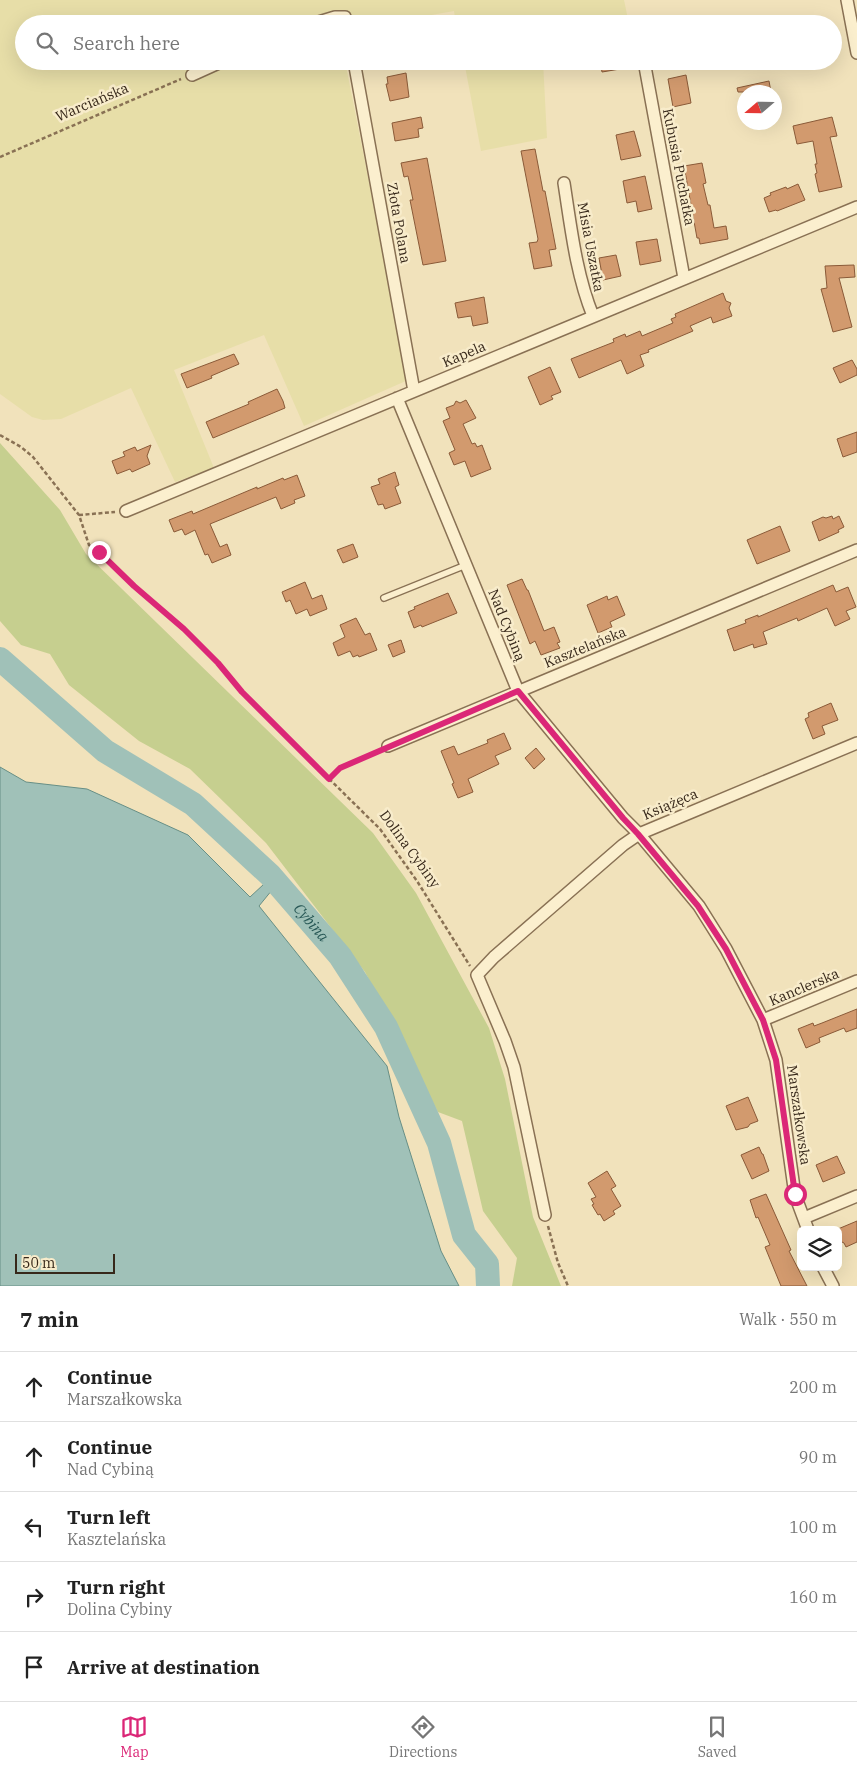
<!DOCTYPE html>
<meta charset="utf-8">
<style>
:root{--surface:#fff;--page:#f6f6f6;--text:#222;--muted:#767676;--line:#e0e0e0;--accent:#db2777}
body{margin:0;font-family:"IBM Plex Serif",serif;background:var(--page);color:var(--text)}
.controls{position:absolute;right:15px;bottom:15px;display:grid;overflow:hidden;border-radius:8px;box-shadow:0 5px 20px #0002}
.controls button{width:45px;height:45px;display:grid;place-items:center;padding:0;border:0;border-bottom:1px solid var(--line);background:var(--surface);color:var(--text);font:25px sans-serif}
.compass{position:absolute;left:737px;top:85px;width:45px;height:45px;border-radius:50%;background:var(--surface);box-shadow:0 5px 20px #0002;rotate:250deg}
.scale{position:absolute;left:15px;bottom:12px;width:100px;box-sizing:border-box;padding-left:5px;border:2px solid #37281a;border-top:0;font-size:14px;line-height:18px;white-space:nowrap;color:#37281a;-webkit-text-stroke:4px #f8eccb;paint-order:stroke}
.stop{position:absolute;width:15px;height:15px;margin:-11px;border:4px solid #db2777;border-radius:50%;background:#fff}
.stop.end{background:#db2777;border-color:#fff;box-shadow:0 1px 5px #0008}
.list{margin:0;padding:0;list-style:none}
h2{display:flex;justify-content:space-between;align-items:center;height:65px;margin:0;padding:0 20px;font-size:21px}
h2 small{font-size:16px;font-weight:400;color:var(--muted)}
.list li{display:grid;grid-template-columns:32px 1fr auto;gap:15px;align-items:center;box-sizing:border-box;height:70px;padding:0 20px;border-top:1px solid var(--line)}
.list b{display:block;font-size:19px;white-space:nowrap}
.list p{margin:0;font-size:16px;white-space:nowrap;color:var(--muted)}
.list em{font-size:16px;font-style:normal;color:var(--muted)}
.icon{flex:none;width:28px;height:28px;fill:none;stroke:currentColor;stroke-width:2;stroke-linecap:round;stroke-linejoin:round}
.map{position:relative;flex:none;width:857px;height:1286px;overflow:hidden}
.search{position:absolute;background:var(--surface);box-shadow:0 5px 20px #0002;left:15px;right:15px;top:15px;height:55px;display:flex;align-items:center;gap:12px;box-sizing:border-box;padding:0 18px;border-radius:28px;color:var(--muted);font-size:19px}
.sheet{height:415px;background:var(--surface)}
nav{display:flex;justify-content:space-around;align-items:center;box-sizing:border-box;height:70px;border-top:1px solid var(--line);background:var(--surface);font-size:14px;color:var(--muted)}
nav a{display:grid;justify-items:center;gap:2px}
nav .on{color:var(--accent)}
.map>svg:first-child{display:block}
.farmland{fill:#e7dea8}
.green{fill:#c6cf8f}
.water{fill:#a0c1b8;stroke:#678f86}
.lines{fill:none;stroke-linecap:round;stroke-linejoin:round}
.river{stroke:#a0c1b8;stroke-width:24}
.building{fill:#d29a6e;stroke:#8a5a38}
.lane-casing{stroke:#897154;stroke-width:8}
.street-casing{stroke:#897154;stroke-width:14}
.path{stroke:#897154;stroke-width:2.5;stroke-dasharray:4 2.5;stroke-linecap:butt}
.lane{stroke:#fbefce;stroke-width:5.5}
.street{stroke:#fbefce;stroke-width:11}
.route{stroke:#db2777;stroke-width:6}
.labels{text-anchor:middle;stroke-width:5;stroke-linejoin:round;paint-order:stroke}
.street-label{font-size:14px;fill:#37281a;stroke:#f8eccb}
.water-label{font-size:15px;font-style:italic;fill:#285856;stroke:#f8eccb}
</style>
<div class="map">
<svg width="857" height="1286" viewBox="0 0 857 1286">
<rect width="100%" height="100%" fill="#f1e2bb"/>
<path class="farmland" d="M0,0h624l5,24h-173l-2,-13 -73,13h-357v37h321l63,319 -104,46 -40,-91 -90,35 40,98 -39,14 -44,-94 -70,31 -18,1 -11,-3 -32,-23z
M464,61h79l4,77 -66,13z"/>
<path class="green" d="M0,443l60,67 26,44 287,279 43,60 73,135 16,51 28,138 28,69h-49l5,-28 -34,-47 -21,-90 -24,-9 -73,-140 -99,-129 -76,-74 -51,-28 -70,-56 -19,-31 -29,-9 -21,-24z"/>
<path class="water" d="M0,767l26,15 61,7 101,46 62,62 14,-13 8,6 -13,16 128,160 12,51 42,134 18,35h-459z"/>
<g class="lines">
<path class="river" id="s1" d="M0,659l105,92 88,53 77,71 70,81 46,71 53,116 25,92 23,29 1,22"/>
</g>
<path class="building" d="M600,61h32v6l-30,5z
M406,73l3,24 -19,4 -4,-17h2l-1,-7z
M686,75l5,28 -18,4 -5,-28z
M769,81l2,11h-33l-1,-4z
M421,117l2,11 -5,1 1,8 -24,4 -3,-18z
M832,117l5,19 -7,1 12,50 -23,5 -4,-18 2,-1 -2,-9h2l-4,-23 -16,3 -4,-18z
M634,131l7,25 -20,4 -5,-25z
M535,149l8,42h2l11,58 -7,1 3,16 -18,3 -5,-26 8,-1 1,-3 -17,-88z
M427,158l19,103 -23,4 -13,-65h3l-5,-24 -4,1 -3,-14z
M702,163l4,20 -3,1 5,21h2l4,23 12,-2 2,13 -28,5 -1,-6h-2l-13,-72z
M645,176l7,33 -14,3 -2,-11 -9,2 -4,-22z
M798,184l7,16 -28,11 -1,-1 -7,2 -5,-14 7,-3 -1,-2 16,-6 1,2z
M657,239l4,22 -21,4 -4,-23z
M616,255l5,21 -18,4 -4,-22z
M854,265l1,12 -16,1 13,49 -19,5 -12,-43 6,-1 -2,-22z
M723,293l3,8 5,2 -2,5 3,8 -19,7 -2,-6 -21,9 3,5 -45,19 1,2 -9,3 4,11 -17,8 -6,-14 -42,18 -8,-19 43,-17 -1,-3 12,-5 1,3 14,-6 2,5 31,-13 -2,-4 5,-2 -1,-3z
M484,297l4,26 -15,3 -2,-10 -13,2 -3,-15z
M234,354l5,10 -28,12 1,2 -25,10 -6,-14z
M852,360l5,9v6l-17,8 -7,-15z
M550,367l11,25 -10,4 2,3 -13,6 -12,-28z
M277,389l6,12 2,7 -72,30 -7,-16 43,-18 -1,-2z
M466,400l10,18 -13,6 9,20 3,-1 2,4 5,-2 9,24 -20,8 -6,-16 -11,4 -5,-12 6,-3 -12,-29 7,-3 -4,-10 8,-3 2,-4 4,2z
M857,432v20l-14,5 -6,-18z
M151,445l-4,11 3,8 -18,8 -2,-3 -13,5 -5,-13 13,-5 -2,-4 12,-5 2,4z
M395,472l4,13 -4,2 6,16 -16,6 -2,-5 -5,1 -7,-18 9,-3 -2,-5z
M297,475l8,21 -11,4 1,3 -14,6 -5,-12 -66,27 10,23 7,-3 4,11 -19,8 -4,-9 -3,1 -10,-25 -10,5 -3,-6 -8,3 -5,-12 23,-9 1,3 64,-27v2l26,-11 1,2z
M832,516l1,3 6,-3 5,11 -6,3 1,2 -20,9 -7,-19 11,-5 3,1z
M780,526l10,25 -33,13 -10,-24z
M353,544l5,13 -15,6 -6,-13z
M522,579l5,11h1l16,41 10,-4 6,15 -3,1 3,5 -19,7 -6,-14 -5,3 -23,-59z
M305,582l7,17 10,-4 5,14 -17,7 -3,-7 -11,5 -6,-14 -4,2 -4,-10z
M833,585l3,7 12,-5 8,20 -10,4 4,8 -15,7 -8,-18 -29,13 -1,-3 -34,14 4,12 -13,4 -1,-4 -19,7 -7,-21 19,-7 -1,-3 13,-5v2z
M448,593l9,20 -35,14 -1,-2 -7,3 -6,-16 7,-3 -1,-2z
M607,596l1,4 9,-4 8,19 -15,7 2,5 -14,6 -11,-28z
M356,618l9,17 5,-2 7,17 -18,7 -1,-2 -5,2 -3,-6 -12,5 -5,-13 12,-6 -5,-12z
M401,640l4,12 -12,5 -5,-12z
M831,703l7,17 -16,6 3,8 -12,5 -8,-20 4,-2 -1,-4z
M504,733l7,16 -16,7 4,8 -31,15 5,13 -15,6 -6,-14 2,-1 -13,-32 13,-5 4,9 30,-12 -1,-3z
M536,748l9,11 -11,10 -9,-11z
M857,1009v19l-11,4 -2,-4 -25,10 1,4 -14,6 -8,-19 15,-6 1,3 8,-3z
M748,1097l10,24 -8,3 -2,3 -12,3 -10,-24z
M759,1147l3,7h1l6,17 -17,8 -11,-24z
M837,1156l8,17 -22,9 -7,-17z
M607,1171l9,15 -5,3 10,17 -8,5 2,3 -11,7 -4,-7 -2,1 -6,-10 2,-1 -3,-5 5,-2 -8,-14z
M766,1194l25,56 -2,1 18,35h-26l-16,-39 5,-2 -12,-28 -2,1 -6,-18z
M857,1221v21l-11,5 -2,-4 -6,-3 2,-6 -2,-5z"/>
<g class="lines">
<defs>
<path id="lane" d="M384,598l82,-33"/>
<path id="street" d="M847,0l10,53
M312,24l23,-7h10l2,7
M354,61l60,330
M644,61l40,217
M192,75l31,-14
M564,183c7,45 12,91 29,133
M397,398l121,293 105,127 16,16 60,72 27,43 37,71 13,40 19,135 13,35
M126,511l731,-304
M388,746l469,-196
M763,1020l94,-39
M545,1215l-31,-148 -9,-26 -28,-66 17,-18 129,-112 16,-11 218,-91
M804,1218l53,-22
M823,1267l10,19"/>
</defs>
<use href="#lane" class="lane-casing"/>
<use href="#street" class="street-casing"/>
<path class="path" d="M0,157l181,-78
M0,435l21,12 12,10 46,58 10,30 95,84 34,34 24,30 138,136 37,52 53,85
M79,515l36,-3
M329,779l10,-11 40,-18
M548,1226l10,37 10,23"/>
<use href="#lane" class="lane"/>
<use href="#street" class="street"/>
</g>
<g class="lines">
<path class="route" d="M99,552l35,34 50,43 34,34 24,29 87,87 11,-11 178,-77 105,127 15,16 60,72 28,43 37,71 13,40 19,134"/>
</g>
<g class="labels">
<g class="street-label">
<text transform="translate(92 102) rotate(-23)" y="5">Warciańska</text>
<text transform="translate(679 167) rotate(79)" y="5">Kubusia Puchatka</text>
<text transform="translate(399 223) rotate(80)" y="5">Złota Polana</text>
<text transform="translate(591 247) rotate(79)" y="5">Misia Uszatka</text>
<text transform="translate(464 354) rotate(-23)" y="5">Kapela</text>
<text transform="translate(507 625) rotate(68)" y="5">Nad Cybiną</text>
<text transform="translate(585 647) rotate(-22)" y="5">Kasztelańska</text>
<text transform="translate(670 804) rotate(-23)" y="5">Książęca</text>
<text transform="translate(410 849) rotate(54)" y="5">Dolina Cybiny</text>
<text transform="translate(804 987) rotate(-23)" y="5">Kanclerska</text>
<text transform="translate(799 1115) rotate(82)" y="5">Marszałkowska</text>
</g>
<g class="water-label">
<text dy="5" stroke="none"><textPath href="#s1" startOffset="410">Cybina</textPath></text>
</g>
</g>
</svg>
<div class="controls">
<button><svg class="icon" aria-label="layers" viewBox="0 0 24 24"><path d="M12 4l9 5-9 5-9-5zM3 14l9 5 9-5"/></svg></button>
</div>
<svg class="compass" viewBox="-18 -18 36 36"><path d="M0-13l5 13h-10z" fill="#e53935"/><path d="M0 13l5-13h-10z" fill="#767676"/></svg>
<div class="scale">50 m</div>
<div class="stop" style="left:795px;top:1194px"></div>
<div class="stop end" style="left:99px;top:552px"></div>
<div class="search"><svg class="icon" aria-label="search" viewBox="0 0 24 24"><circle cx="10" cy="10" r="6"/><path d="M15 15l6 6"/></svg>Search here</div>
</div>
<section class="sheet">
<h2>7 min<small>Walk · 550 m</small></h2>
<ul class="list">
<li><svg class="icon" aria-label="ahead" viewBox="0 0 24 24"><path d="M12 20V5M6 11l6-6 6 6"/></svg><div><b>Continue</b><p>Marszałkowska</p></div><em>200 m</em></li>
<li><svg class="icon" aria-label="ahead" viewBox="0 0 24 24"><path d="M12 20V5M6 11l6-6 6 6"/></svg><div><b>Continue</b><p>Nad Cybiną</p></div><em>90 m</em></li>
<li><svg class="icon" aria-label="left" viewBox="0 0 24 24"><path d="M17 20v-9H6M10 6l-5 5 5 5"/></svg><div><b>Turn left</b><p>Kasztelańska</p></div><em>100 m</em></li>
<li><svg class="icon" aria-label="right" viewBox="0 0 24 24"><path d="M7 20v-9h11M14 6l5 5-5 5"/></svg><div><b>Turn right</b><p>Dolina Cybiny</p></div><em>160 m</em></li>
<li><svg class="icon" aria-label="arrive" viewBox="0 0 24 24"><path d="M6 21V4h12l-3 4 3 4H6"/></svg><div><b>Arrive at destination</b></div></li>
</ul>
</section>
<nav>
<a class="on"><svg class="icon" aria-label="map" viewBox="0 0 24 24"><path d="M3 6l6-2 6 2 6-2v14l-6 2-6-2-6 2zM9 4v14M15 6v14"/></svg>Map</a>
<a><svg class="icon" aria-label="directions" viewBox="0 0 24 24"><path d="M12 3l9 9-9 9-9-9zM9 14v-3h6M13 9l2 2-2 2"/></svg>Directions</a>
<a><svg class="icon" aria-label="saved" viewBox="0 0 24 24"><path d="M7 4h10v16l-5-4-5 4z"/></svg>Saved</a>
</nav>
